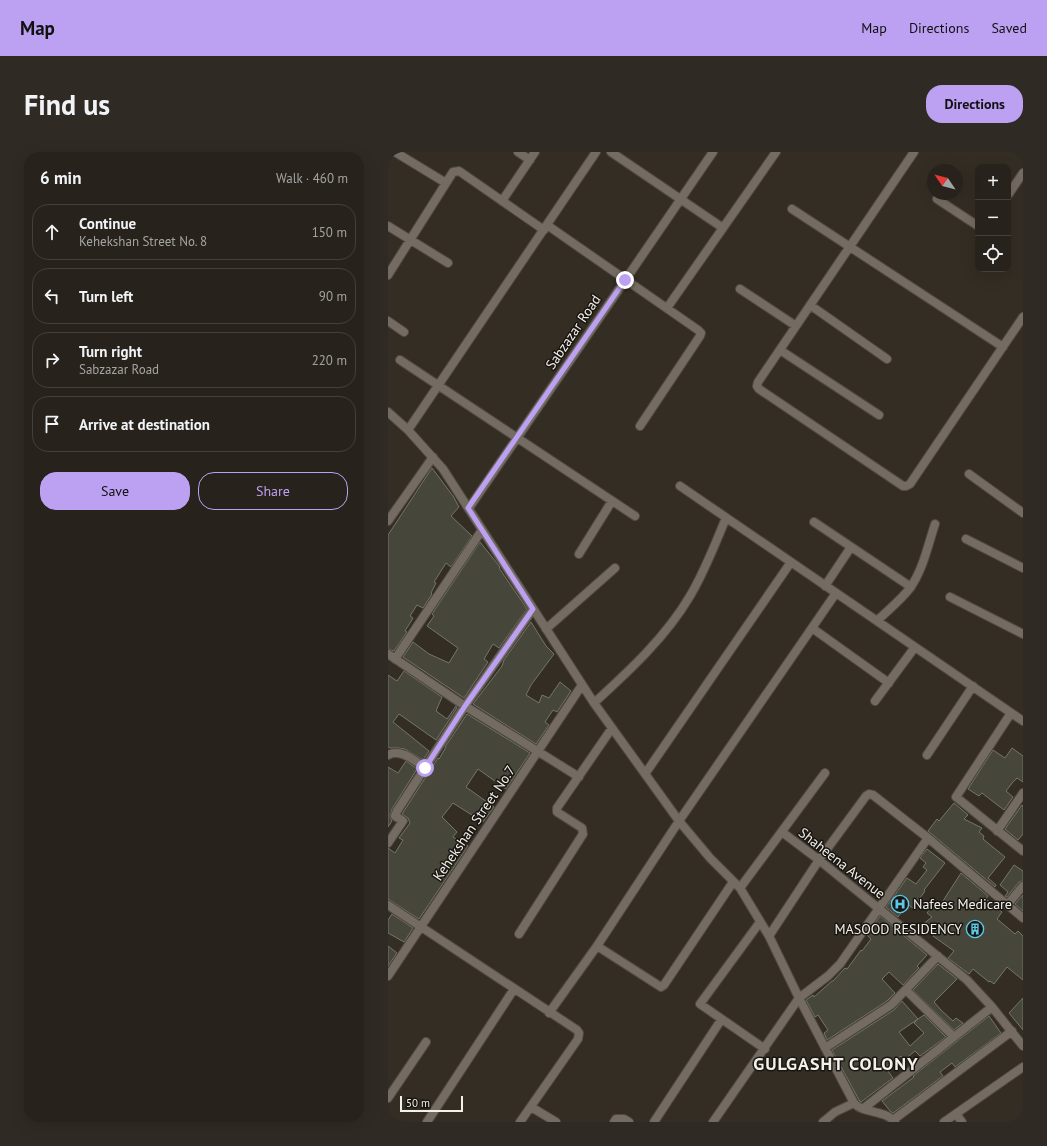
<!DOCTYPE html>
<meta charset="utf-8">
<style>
:root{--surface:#27221b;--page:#2f2a24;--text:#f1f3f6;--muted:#a4a4a3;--line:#433f3a;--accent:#bca0f2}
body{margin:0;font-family:"PT Sans",sans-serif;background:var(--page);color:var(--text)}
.controls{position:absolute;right:12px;top:12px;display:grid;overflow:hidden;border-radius:8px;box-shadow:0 4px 16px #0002}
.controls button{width:36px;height:36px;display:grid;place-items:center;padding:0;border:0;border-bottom:1px solid var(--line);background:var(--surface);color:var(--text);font:20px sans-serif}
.compass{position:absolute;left:539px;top:12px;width:36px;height:36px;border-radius:50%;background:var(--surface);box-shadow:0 4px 16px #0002;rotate:305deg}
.scale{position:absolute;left:12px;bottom:10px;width:63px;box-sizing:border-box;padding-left:4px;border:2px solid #f3efe9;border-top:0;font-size:11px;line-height:14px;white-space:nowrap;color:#f3efe9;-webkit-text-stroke:3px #191612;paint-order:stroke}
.stop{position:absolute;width:12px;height:12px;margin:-9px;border:3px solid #bca0f2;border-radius:50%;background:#fff}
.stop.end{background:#bca0f2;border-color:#fff;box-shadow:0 1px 4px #0008}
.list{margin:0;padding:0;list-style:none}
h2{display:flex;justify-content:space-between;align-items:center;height:52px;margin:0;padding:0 16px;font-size:17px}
h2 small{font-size:13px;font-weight:400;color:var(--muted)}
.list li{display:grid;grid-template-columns:26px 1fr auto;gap:12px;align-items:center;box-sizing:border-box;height:56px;margin:0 8px 8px;padding:0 8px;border:1px solid var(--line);border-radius:16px}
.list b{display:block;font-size:15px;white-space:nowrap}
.list p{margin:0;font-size:13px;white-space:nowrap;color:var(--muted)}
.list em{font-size:13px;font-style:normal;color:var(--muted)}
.actions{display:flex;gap:8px;padding:12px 16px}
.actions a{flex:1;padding:9px 0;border:1px solid var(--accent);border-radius:16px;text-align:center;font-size:14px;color:var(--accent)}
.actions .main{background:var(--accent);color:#111}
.icon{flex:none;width:22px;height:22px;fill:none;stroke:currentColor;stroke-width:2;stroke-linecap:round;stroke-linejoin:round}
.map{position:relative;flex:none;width:635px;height:970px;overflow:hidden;border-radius:16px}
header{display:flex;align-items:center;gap:24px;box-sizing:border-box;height:56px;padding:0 20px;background:var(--accent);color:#111}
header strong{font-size:19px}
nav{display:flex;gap:22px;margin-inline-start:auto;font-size:14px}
.intro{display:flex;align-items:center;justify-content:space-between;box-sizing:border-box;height:96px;padding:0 24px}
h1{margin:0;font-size:28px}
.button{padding:10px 18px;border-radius:16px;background:var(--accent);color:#111;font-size:14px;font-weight:700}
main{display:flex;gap:24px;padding:0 24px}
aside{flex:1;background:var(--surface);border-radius:16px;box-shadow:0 4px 16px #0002}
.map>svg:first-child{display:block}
.building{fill:#46463a;stroke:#757568;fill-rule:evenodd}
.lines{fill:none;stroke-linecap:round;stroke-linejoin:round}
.minor-casing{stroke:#504a42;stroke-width:10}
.minor{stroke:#746c62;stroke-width:8}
.route{stroke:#bca0f2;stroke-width:5}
.labels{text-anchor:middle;stroke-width:3;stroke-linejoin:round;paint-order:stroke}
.street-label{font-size:14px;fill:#f3efe9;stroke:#191612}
.poi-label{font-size:14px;fill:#f3efe9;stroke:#191612;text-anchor:start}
.district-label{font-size:18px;font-weight:bold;letter-spacing:1px;fill:#f3efe9;stroke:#191612}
</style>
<header>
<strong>Map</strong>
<nav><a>Map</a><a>Directions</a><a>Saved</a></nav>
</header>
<div class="intro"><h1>Find us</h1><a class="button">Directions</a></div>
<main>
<aside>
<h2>6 min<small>Walk · 460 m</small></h2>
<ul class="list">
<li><svg class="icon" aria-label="ahead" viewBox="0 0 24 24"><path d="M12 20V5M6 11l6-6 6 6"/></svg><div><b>Continue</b><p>Kehekshan Street No. 8</p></div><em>150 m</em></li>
<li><svg class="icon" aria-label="left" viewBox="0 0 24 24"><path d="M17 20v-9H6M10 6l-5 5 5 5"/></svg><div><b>Turn left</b></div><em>90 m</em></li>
<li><svg class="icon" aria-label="right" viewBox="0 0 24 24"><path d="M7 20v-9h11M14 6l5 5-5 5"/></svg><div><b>Turn right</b><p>Sabzazar Road</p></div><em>220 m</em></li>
<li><svg class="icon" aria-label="arrive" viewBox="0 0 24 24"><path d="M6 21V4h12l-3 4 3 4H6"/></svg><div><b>Arrive at destination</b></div></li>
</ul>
<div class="actions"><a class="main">Save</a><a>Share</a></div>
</aside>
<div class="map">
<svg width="635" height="970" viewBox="0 0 635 970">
<rect width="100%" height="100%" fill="#342d24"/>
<path class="building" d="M44,316l21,28 6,11 -8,9 21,20 -21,31 -5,-4 -12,19 2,1 -5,10 1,1 -9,14 -6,-3 -7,11 3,2 -8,13 2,1 -13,19 -6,-2v-114z
M92,390l20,25 -1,1 28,41 -28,39 -6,-4 -9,15 4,3 -24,36 -61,-41 10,-15 16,12 20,9 9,-15 -31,-22 7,-10 -2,-2z
M143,470l15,24 8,8 -23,31 -5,10 13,8 3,-8 7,3 11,-16 11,9 -14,21 -4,-2 -8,12 4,3 -13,19 -63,-40 29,-38 2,-6z
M16,519l38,26 -6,14 11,8 9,-13 1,2 -21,32 -37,-26 -6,8 36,29 -6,9 -18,-11 -7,-1h-8l-2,-1v-72l9,6z
M79,562l63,39 -24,36 -28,-20 -12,18 28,20 -11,15 -30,-19 -11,14 15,15 -4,5 15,9 -49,73 -31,-20v-51l7,5 8,-13 -4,-2 11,-15 -2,-5 -6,-4 36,-56 1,1 7,-12h-1z
M624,596l11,8v26l-6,-4 -4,4 -7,9 7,6 -9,13 -22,-17 -3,3 -11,-7 25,-39 12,8z
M18,609l11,8 -25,40 -2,7 2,5 -4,6v-60l10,6z
M566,651l14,12 -4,4 18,9 -3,4 5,4 -1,3 22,18 -17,21 8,7 -1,2 -67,-56 9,-12 2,2z
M634,653l1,1v28l-5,6 -13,-11z
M539,697l18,14 -21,27 1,1 -12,17 -6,-4 -9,13 -12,-10 21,-29 9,6 11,-14 -4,-3 3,-4 -6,-5z
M626,713l9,6v10l-4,1 -12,15 -2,-1 3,-4 -8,-7z
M573,721l27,23 -2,3 16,13 -5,7 18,15 3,-3 5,5v44l-16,-13 -13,17 -4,-3 -1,1 -16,-13 -4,5 -21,-16 6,-7 -21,-15 5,-7 -16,-4 10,-8 -5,-4 5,-7 4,3 7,-8z
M635,743v16l-8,-7z
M4,762l21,14 -9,14 -16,-9v-13z
M492,764l47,39 -10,11 2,2 -16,17 -14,-13 -7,7 13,14 -8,8 -60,39 -3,-7 4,-3 -10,-15 -3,2 -9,-17 7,-5 1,2 18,-16h1l12,-13 2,1 14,-19 1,1 9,-12 -4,-4z
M0,794l9,7 -9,13z
M550,812l19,15 -23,23 7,8 12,11 3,-3 7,5 -9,7 -41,-40z
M635,846v32l-14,-17z
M514,849l16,18 6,-4 22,22 -26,19 -5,-5 -11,9 -3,-4 -16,11 8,11 -32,24 -2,-2 -27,-50 62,-40zM530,867l-4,4 10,10 -14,13 -11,-14z
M601,864l12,17 -46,34 -3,-4 -12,9 3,4 -50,37 -3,-2 -8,-10 32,-24 -1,-1z"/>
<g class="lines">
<defs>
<path id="minor" d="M7,0l51,31
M130,0l12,8
M223,0l112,76
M526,0l-156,230 -1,4 2,3 144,97h3l4,-2 113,-167
M620,43l15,-22
M549,47l41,27
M114,49l33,-49
M404,57l211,138
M159,73l151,105 3,3 -1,3 -60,90
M0,74l60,37
M0,123l65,-103 6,-1 85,59
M352,137l56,37
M422,153l77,54
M279,156l109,-156
M0,169l16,11
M392,198l99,65
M12,208l235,156
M0,260l20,18 35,39 151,234 85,118 31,37 30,30 29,48 30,62 55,105c9,11 30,6 41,19
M20,278l188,-278
M581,322l54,39
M292,334l343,235
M81,356l244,-356
M0,369l45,-64
M426,370l97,65
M578,387l57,29
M191,402l33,-53
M437,434l26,-39
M562,445l73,37
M489,469c11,-11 24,-21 33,-33 13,-18 18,-43 25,-64
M424,476l77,55
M158,477l69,-61
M0,502l77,52 114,71
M7,507l87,-129
M487,549l40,-54
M206,551c35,-32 72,-66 96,-107 15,-25 25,-52 36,-78
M623,561l-55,84 67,54
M0,603c13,-7 27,6 37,13
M539,603l46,-69
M257,622l146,-212
M609,679l26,-38
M394,680l37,28 148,120 25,27 31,39
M0,691l15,-22 -8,-5 2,-5 68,-105 68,-97
M352,736l85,-115
M0,753l189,125 2,3 -1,6 -58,83
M619,753l16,-19
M372,770l-60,82 65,45
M131,782l64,-100 -1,-6 -25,-16v-4l55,-80
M381,784l50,-76 47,-64 3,-2 4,1 55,43 95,80
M209,794l64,41 3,-2 69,-103
M0,824l194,-291
M518,838l48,47
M161,861l48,-67 82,-125 157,-228
M437,896l66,-43 47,-49
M0,946l38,-56
M143,955l25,15
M476,956l128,-101
M568,962l6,8
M505,968l119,-89
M39,970l87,-133
M226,970l2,-3h8l5,3
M266,970l67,-102
M325,970l86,-124 29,-22 12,-12 88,-126
M435,970l12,-10 19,-9
M556,970l79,-55"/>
</defs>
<use href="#minor" class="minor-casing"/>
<use href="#minor" class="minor"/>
</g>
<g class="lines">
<path class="route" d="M37,616l40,-62 68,-97 -65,-101 157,-228"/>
</g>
<defs>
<symbol id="hospital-ring" viewBox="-11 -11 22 22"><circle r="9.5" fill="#191612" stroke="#5ac8e6" stroke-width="1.5"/><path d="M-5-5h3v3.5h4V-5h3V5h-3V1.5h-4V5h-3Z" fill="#5ac8e6"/></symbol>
<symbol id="building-ring" viewBox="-11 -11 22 22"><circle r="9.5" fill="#191612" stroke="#5ac8e6" stroke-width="1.5"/><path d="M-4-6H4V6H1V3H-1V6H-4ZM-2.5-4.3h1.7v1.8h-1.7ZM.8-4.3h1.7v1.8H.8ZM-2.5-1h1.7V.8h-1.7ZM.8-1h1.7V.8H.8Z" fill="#5ac8e6"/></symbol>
</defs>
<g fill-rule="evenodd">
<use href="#hospital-ring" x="502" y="742" width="20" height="20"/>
<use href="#building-ring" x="577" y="767" width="20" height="20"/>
</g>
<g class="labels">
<g class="street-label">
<text transform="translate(185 180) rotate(-56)" y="5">Sabzazar Road</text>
<text transform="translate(86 671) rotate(-56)" y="5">Kehekshan Street No.7</text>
<text transform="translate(454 711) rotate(38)" y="5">Shaheena Avenue</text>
</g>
<g class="poi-label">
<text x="525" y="757">Nafees Medicare</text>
<text x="574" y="782" text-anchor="end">MASOOD RESIDENCY</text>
</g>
<g class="district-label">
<text x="448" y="918">GULGASHT COLONY</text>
</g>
</g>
</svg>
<div class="controls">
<button>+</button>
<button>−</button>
<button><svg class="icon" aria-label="locate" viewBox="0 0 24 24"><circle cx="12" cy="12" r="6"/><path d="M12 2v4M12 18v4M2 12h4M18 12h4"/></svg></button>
</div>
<svg class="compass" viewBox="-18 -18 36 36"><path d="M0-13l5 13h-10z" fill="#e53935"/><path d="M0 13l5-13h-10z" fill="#a4a4a3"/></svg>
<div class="scale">50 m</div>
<div class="stop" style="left:37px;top:616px"></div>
<div class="stop end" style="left:237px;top:128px"></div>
</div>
</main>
